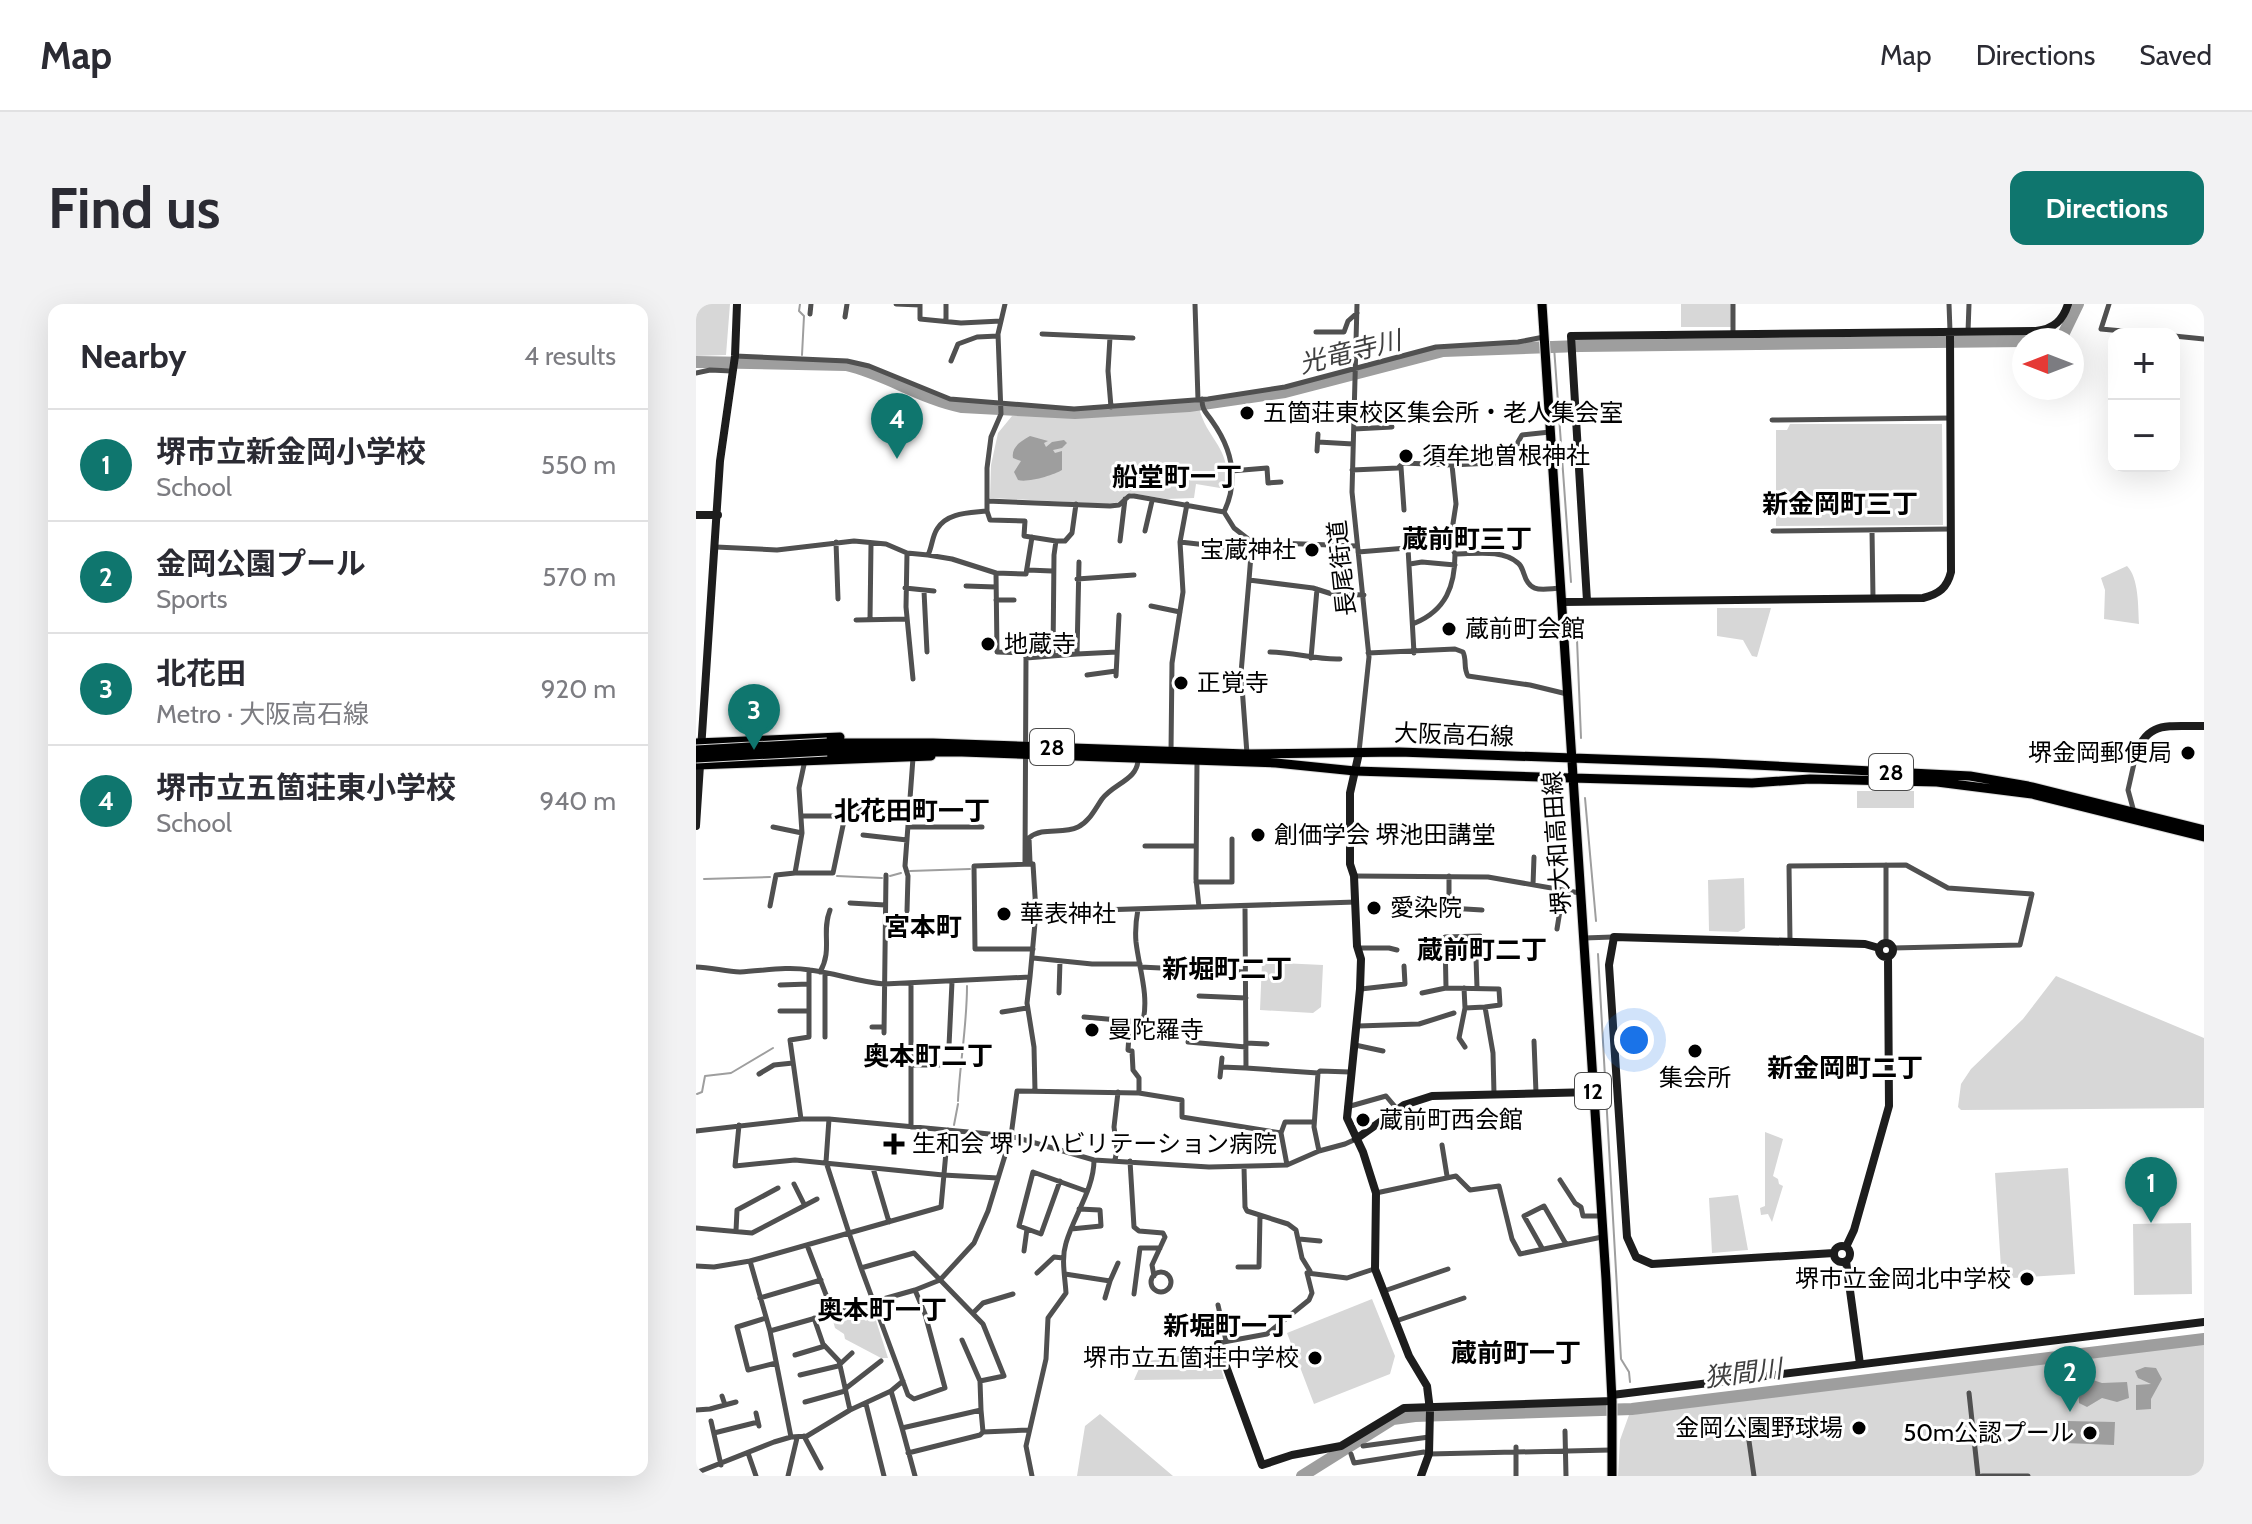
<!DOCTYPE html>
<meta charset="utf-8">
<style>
:root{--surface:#fff;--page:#f2f2f3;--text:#2b2b33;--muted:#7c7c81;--line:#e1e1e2;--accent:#0f766e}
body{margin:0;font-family:Cabin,"Noto Sans JP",sans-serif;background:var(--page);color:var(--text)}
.controls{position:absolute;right:24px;top:24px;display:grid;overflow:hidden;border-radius:16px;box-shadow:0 8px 32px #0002}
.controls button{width:72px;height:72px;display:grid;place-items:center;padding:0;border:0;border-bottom:2px solid var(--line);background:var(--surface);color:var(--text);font:40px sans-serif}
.compass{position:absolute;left:1316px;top:24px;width:72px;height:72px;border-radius:50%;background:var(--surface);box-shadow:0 8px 32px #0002;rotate:270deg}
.you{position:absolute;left:938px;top:736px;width:28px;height:28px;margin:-20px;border:6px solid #fff;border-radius:50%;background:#1a73e8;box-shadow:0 0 0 12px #1a73e833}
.badge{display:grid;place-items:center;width:52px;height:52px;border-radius:50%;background:var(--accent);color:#fff;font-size:26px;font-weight:700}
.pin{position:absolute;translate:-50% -66px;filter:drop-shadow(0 2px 4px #0008)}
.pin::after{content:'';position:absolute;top:42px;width:28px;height:24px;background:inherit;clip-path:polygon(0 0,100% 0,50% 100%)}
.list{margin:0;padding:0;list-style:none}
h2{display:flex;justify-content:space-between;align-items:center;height:104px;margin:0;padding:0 32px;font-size:34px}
h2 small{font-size:26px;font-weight:400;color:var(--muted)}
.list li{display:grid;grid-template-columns:52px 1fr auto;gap:24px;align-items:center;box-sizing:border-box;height:112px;padding:0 32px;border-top:2px solid var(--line)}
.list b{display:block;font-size:30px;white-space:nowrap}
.list p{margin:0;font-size:26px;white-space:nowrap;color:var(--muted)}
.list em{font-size:26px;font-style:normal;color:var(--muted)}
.map{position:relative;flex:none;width:1508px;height:1172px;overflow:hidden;border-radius:16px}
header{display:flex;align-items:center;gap:48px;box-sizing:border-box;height:112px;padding:0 40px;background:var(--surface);border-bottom:2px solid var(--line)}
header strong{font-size:38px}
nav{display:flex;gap:44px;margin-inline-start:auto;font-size:28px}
.intro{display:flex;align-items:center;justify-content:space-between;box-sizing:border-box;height:192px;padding:0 48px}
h1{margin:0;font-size:56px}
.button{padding:20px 36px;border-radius:16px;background:var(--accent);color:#fff;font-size:28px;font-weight:700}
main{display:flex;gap:48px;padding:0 48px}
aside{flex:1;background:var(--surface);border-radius:16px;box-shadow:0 8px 32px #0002}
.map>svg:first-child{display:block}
.green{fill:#d7d7d7}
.water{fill:#9e9e9e}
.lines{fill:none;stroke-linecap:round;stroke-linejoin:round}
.stream{stroke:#9e9e9e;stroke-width:2}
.river{stroke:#9e9e9e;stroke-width:12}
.primary-casing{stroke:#dbdbdb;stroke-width:11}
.street{stroke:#505050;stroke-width:5}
.secondary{stroke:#1d1d1d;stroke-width:8}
.primary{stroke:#000;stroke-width:9}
.primary-bridge-casing{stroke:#dbdbdb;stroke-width:11;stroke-linecap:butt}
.primary-bridge{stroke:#000;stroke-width:9}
.poi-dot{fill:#000;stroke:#fff;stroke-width:3}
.labels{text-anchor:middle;stroke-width:6;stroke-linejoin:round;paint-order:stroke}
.shield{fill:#fff;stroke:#4c4c4c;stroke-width:2}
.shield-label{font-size:22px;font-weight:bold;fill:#000}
.poi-label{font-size:24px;fill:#000;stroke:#fff;text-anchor:start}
.street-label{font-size:24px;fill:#000;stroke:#fff}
.water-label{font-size:26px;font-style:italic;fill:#3f3f3f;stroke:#fff}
.neighbourhood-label{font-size:26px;font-weight:bold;fill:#000;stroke:#fff}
</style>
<header>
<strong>Map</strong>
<nav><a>Map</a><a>Directions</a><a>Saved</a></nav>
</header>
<div class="intro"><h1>Find us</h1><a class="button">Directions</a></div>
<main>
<aside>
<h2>Nearby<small>4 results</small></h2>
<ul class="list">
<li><span class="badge">1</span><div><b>堺市立新金岡小学校</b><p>School</p></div><em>550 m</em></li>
<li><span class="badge">2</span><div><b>金岡公園プール</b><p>Sports</p></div><em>570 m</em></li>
<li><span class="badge">3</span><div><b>北花田</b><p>Metro · 大阪高石線</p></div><em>920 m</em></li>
<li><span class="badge">4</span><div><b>堺市立五箇荘東小学校</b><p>School</p></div><em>940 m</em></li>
</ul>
</aside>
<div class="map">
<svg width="1508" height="1172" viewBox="0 0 1508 1172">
<rect width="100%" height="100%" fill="#fff"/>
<path class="green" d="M0,0h34l-4,51 -30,1z
M985,0h50v23h-50z
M503,104c9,34 33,39 27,81l-30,-5 -2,14 -28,1 -35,-6 -13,9 -10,2 -118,-6 1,-33 7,-32 14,-17 90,1z
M1094,120h152l1,101 -167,1v-96h11z
M1431,262c12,12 11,41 12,58l-35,-5 1,-29 -4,-12z
M1021,304h54l-14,49 -5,-1 -9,-16 -26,-4z
M1161,487h57v17h-57z
M1048,574l1,50 -7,4 -29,-1 -1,-51z
M566,658l61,3 -2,42 -8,6 -53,-3z
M1360,672l148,62v70l-243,2 -3,-3 3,-23 10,-15 52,-50z
M1069,828l18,7 -10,37 5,3 1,5 4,2 -11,36 -4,-8 -7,1 -1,-7 5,-2z
M1372,864l7,106 -62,4 -12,-10 -6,-95z
M1042,891l10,55 -36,3 -3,-55z
M1495,919l1,71 -58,1 -1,-71z
M676,995l23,57 -5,18 -76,30 -27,-71z
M173,1002l3,2 16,50h-7l-36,-19 -1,-5 -9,-6 -3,-11z
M1508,1040v132h-586l2,-36 9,-25z
M520,1046l8,29 -90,1 8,-18z
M404,1110l73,62h-96l8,-50z"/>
<path class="water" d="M334,132l18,5 -4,2 2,4 6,-5 12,-2 3,3 -5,5 -9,2 2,3 7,-2v19c-8,5 -34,13 -44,10l-4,-8 7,-11 -8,-3c-2,-11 8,-17 17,-22z
M1449,1063l11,1 6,11 -11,20v10l-15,1v-25l15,-1 -13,-6 -3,-7z
M1388,1073l18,6 25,-1 2,16 -12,4 -15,-4 -15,9 -8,-4 -1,-22z
M1370,1117l49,1 -1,23 -49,-2z"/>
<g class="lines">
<path class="stream" d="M104,0l-1,7 5,5 -2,39
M858,43l17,235
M105,59v1
M880,311l5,123
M889,494l11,123
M214,567l60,-2
M141,572l45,2
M194,572l11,-3
M8,575l66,-2
M902,650l23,405 8,13 1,10
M1,790l5,-2 3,-16 26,-3 42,-25
M262,797c2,-39 9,-76 9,-115
M258,821l4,-21"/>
<path class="river" d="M1347,36l20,-5 15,-31
M0,58l150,3c40,9 75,34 116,42l113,6 114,-7 96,-14 158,-41 137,-5 444,-5
M606,1172l91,-57 22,-3 217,-7 572,-70"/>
<defs>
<path id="primary" d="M846,0l64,975 6,122v75
M0,439l144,-6
M131,439h106l314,11 152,-2 315,11 256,13 58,10 176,44
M131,447l135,1 314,11 79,8 217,7 180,5 58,-4 127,3 95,12 172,43
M0,461l235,-9"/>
</defs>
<use href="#primary" class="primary-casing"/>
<path class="street" d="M200,0l24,1
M224,0v15l41,4 40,-2
M499,0l3,96
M661,0l-5,188 17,165 -10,95
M1037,0v30
M1253,0l1,27
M1413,0l-8,25 54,5
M114,10l1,-10
M149,13l2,-13
M250,17v-17
M620,28h28l4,-11 9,-8
M1272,28l1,-28
M346,30l91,4
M1478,32l30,3
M414,33l-2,34 3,36
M39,52l112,5 22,5 81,33 124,10 134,-10 77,-12 151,-40 82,-5 26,-5
M255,57l7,-17 19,-7 21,-1
M0,69l14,-3 22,1
M506,95c0,12 4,13 10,22 20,28 27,59 12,91
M1076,116l178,-2
M658,125l38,-2
M622,138l35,2
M621,147l1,-17
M756,161l59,-3 7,-20 4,-7 28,-3
M705,163l3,43
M656,166l46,-2 5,-5 49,2 4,39 -6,39 5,11c20,0 47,-5 63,9 4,3 4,6 6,11 6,20 18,15 37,14
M535,167l36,-3 1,15 13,-1
M291,197v-33l4,-31 10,-23 -3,-80 7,-30
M291,207l3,9 35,1 -1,15 32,5
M1176,226l1,68
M449,227l7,-30
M1077,227l178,-2
M424,237l5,-42
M140,238l2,57
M484,238l72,8
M556,238l105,4
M20,243l61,3 77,-9 32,3 21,9 21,2c4,-8 4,-18 9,-26 10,-17 33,-16 50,-18v-10l123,5 9,-1 10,-9h5l90,16 10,16 18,14 -3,38 64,8 19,6 32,1
M712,244l6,105
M662,248l61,-5
M211,249l-1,54 7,72
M232,251l24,4 44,14 1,79 28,1 1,5 51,-4 2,-92
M714,260l12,-2 33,3
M332,266l24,1
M300,269l30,1 6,-37
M381,275l57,-4
M270,282l30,1
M209,284l29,3
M228,287l3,61
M300,296h18
M455,302l29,6
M160,316l51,-1
M174,316l1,-76
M719,319c31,-13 40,-37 40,-69
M574,348c24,0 46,8 70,7
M672,349l87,-4 8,3c4,8 0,16 5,24l62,9 37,9
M381,350l40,-2
M357,352l1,-101 2,-14h9l7,-8 4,-29
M615,354l6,-69
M391,371l29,-4
M420,372l3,-61
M475,447l1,-88 11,-71 -3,-50 7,-38
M551,450l-6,-81 8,-93
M501,457l-1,118 3,28
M162,506l51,1
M1438,508l-6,-22 7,-31
M106,512h43l-12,57h-38l7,-40 -3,-45 6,-28
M77,523l29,6
M212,523h74
M167,531l44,5
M449,542h51
M334,558l-1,-24c14,-12 33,-3 49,-11 11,-5 17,-18 24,-28 12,-16 36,-19 36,-40
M329,559l1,-205
M658,572l134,1 92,16
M753,572v32l33,2
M500,578h36v-43
M837,581l1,-28
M154,599l35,2
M74,602l6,-31 19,-2
M549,602l1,162 72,5 2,-2 30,1
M442,605c-2,11 -3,22 -2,33 3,26 13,53 7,79h-13l-2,29 4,1 1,19 6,8v15
M211,607l1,-35 -3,-10 8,-108
M861,625l6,-37
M888,634l29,-1
M1094,637l-1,-75 117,-1 42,23 84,6 -12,51 -127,3
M1190,639v-78
M662,644h31l8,2
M337,645h-58l-1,-83 59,-2 3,48
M337,654l59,6h48
M0,663c15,0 30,5 44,5 23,-1 46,-6 70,-2 25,3 49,12 74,14l146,-7 6,-65 320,-10
M444,663l105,5
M124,668c13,-23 1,-39 10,-62
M334,673l-3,26 7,44 1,44
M84,681l29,-1
M750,684l-1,-51 35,-1 1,14 -5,8 1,30
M768,684l1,20 -6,30 6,9
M665,685l44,-5 -1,-18
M363,689l1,-32
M726,689l24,-5 53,1 1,16 -15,2
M503,692l47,2
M769,704l20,-1 8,46 1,41
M84,707h29
M306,708l25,-4
M388,713l46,4
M662,722l61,-2 35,-11
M176,723h12
M188,729l2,-158
M129,733v-64
M838,737l2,52
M492,738l58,5
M550,739l21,1
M659,741l28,6
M253,742l3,-64
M215,761h28
M525,763l25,1
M622,769l-4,54 5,24
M63,770l15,-9 19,-2
M524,773l2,-19
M651,803l39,-11 11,13
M105,815l-11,-79 19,-3v-67
M43,821l-4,41 60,-6 148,15 55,3
M215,823v-142
M252,826l-7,77 -92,26 12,35 53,-15 69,71 21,52 -24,5 1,29
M0,827l105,-12h28l182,17 83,24 115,7 78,-2 32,-14 26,-7 11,-5
M585,829l4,-11h29
M746,841l5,31
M419,856l2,-11 -3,-22 4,-35
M434,857l4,66 5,4 24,2 2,4 -13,28 2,11
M548,863l1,40 2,4 41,13 8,6 6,28 8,13
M177,864l16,54
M864,876l15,23 6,4 2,9h18
M364,877l-19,53 -22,-8 14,-54 53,19
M98,880l10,20
M680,889l80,-17 14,14 29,-4 13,53 8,15 82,-17
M0,924l56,5 65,-34
M375,925l30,-3 -1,-16 -21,-1
M40,927l1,-21 41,-22
M603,935l21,2
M111,941l26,68
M846,944l-18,-32 20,-10 22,38
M328,947l3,-22
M0,962l18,1 36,-6
M542,963h21l1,-52
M165,964l47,127 6,4 31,-11 -20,-74 -10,-24
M455 978a10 10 0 1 1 20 0a10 10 0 1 1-20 0Z
M341,969l17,-16 9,1
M369,970l45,7 -5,17
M414,977l8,-18
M688,987l64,-22
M438,990l6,-46h20
M64,994l61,-18
M522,1001l8,36
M277,1009l10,-10 30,-9
M70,1014l-29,9 11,43 28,-7
M118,1014l9,26 16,17 11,49
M700,1017l68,-23
M74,1027l-20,-70 99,-28 -23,-71 3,-43
M266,1036l18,41
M522,1039l49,-9 42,-34 3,-7 -5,-20 40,5 27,-9
M99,1051l30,-9
M104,1071l38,-9 14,-13
M149,1085l36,-28
M195,1087l11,37 79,-18 2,22 45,-2
M1273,1089l9,83
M26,1092l3,9
M109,1098l40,-11
M170,1100l18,72
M0,1106l14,-1 26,-7
M60,1109l3,13
M1050,1116l8,56
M15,1117l10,44
M206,1124l13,48
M869,1127l1,45
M18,1129l44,-11
M108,1132l17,32
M95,1133l-21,-106 145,-41 25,-10 34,-37 14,-32 23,-75 6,-45 122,2 43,7v17l99,16 6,32
M667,1142l66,-9
M820,1143v29
M52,1149l8,23
M212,1149l72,-18 3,-3
M655,1150l3,9 70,-11 5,2 182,-4
M0,1169l78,-31 17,-5 16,-1 43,-26 41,-19 12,-10
M92,1172l9,-38
M336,1172l-6,-30 20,-87 2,-41 18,-25c-1,-17 -5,-34 0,-50 8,-28 28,-54 28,-83
M1286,1172h46"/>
<path class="secondary" d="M0,211h22
M891,297l-16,-265 465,-5c18,-2 27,-11 32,-27
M866,298l361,-4c16,-4 24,-10 28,-26l-1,-240
M663,449l-9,40v71l4,12 3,70 4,13 -1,30 -13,129 16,34 13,41 -1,76 34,87 18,30 3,24 -1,44 -8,22
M1439,455c10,-40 34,-32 69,-33
M0,522l24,-365 15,-105 2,-52
M1183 646a7 7 0 1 1 14 0a7 7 0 1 1-14 0Z
M660,835l48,-34 28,-9 161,-4
M1138 950a8 8 0 1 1 16 0a8 8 0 1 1-16 0Z
M1150,943l8,-17 35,-124 -1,-149
M1138,949l-182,11 -16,-7 -9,-20 -18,-272 5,-28 251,7 14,4
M1150,957l14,103
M522,1040l44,121 30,-10 49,-9 63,-38 208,-7
M916,1091l592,-73"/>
<use href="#primary" class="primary"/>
<defs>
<path id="primary-bridge" d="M0,446l131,-7
M0,454l131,-7"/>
</defs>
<use href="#primary-bridge" class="primary-bridge-casing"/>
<use href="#primary-bridge" class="primary-bridge"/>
</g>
<g class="poi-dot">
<circle cx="551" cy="109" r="8"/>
<circle cx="710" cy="152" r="8"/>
<circle cx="616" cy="246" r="8"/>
<circle cx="753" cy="325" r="8"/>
<circle cx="292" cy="340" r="8"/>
<circle cx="485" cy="379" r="8"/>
<circle cx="1492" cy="449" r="8"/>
<circle cx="562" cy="531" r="8"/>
<circle cx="678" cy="604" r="8"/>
<circle cx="308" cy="610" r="8"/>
<circle cx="396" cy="726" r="8"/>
<circle cx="999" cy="747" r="8"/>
<circle cx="667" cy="816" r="8"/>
<path d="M194 828h8v8h8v8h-8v8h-8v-8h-8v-8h8z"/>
<circle cx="1331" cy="975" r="8"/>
<circle cx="619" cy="1054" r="8"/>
<circle cx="1163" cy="1124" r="8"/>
<circle cx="1394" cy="1129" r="8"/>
</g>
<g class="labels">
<g class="shield">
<rect x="334" y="425" width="44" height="36" rx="6"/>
<rect x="1173" y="450" width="44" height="36" rx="6"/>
<rect x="879" y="769" width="36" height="36" rx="6"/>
</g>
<g class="shield-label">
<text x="356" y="451">28</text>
<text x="1195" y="476">28</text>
<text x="897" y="795">12</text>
</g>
<g class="poi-label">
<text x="567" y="117">五箇荘東校区集会所・老人集会室</text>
<text x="726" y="160">須牟地曽根神社</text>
<text x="600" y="254" text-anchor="end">宝蔵神社</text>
<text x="769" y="333">蔵前町会館</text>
<text x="308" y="348">地蔵寺</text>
<text x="501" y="387">正覚寺</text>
<text x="1476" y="457" text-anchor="end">堺金岡郵便局</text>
<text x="578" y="539">創価学会 堺池田講堂</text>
<text x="694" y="612">愛染院</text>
<text x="324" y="618">華表神社</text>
<text x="412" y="734">曼陀羅寺</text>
<text x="999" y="782" text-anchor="middle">集会所</text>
<text x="683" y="824">蔵前町西会館</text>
<text x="216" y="848">生和会 堺リハビリテーション病院</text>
<text x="1315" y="983" text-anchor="end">堺市立金岡北中学校</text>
<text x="603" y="1062" text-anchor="end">堺市立五箇荘中学校</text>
<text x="1147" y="1132" text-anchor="end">金岡公園野球場</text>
<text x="1378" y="1137" text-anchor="end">50m公認プール</text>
</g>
<g class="street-label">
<text transform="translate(646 264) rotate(-96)" y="8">長尾街道</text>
<text transform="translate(758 431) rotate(2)" y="8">大阪高石線</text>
<text transform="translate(861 539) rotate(-94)" y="8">堺大和高田線</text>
</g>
<g class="water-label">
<text transform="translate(654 48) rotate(-14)" y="9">光竜寺川</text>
<text transform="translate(1047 1069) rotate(-7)" y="9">狭間川</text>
</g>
<g class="neighbourhood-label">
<text x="481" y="182">船堂町一丁</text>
<text x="1144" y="209">新金岡町三丁</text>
<text x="771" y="244">蔵前町三丁</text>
<text x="216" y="516">北花田町一丁</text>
<text x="227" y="632">宮本町</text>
<text x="786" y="655">蔵前町二丁</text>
<text x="531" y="674">新堀町二丁</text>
<text x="232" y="761">奥本町二丁</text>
<text x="1149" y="773">新金岡町二丁</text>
<text x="186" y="1015">奥本町一丁</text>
<text x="532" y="1031">新堀町一丁</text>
<text x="820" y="1058">蔵前町一丁</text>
</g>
</g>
</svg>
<div class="controls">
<button>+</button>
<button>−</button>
</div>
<svg class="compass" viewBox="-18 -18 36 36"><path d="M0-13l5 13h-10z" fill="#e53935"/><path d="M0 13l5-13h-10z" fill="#7c7c81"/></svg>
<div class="you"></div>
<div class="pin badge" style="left:1455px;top:919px">1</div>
<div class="pin badge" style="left:1374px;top:1108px">2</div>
<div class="pin badge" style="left:58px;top:446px">3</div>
<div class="pin badge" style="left:201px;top:155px">4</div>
</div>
</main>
